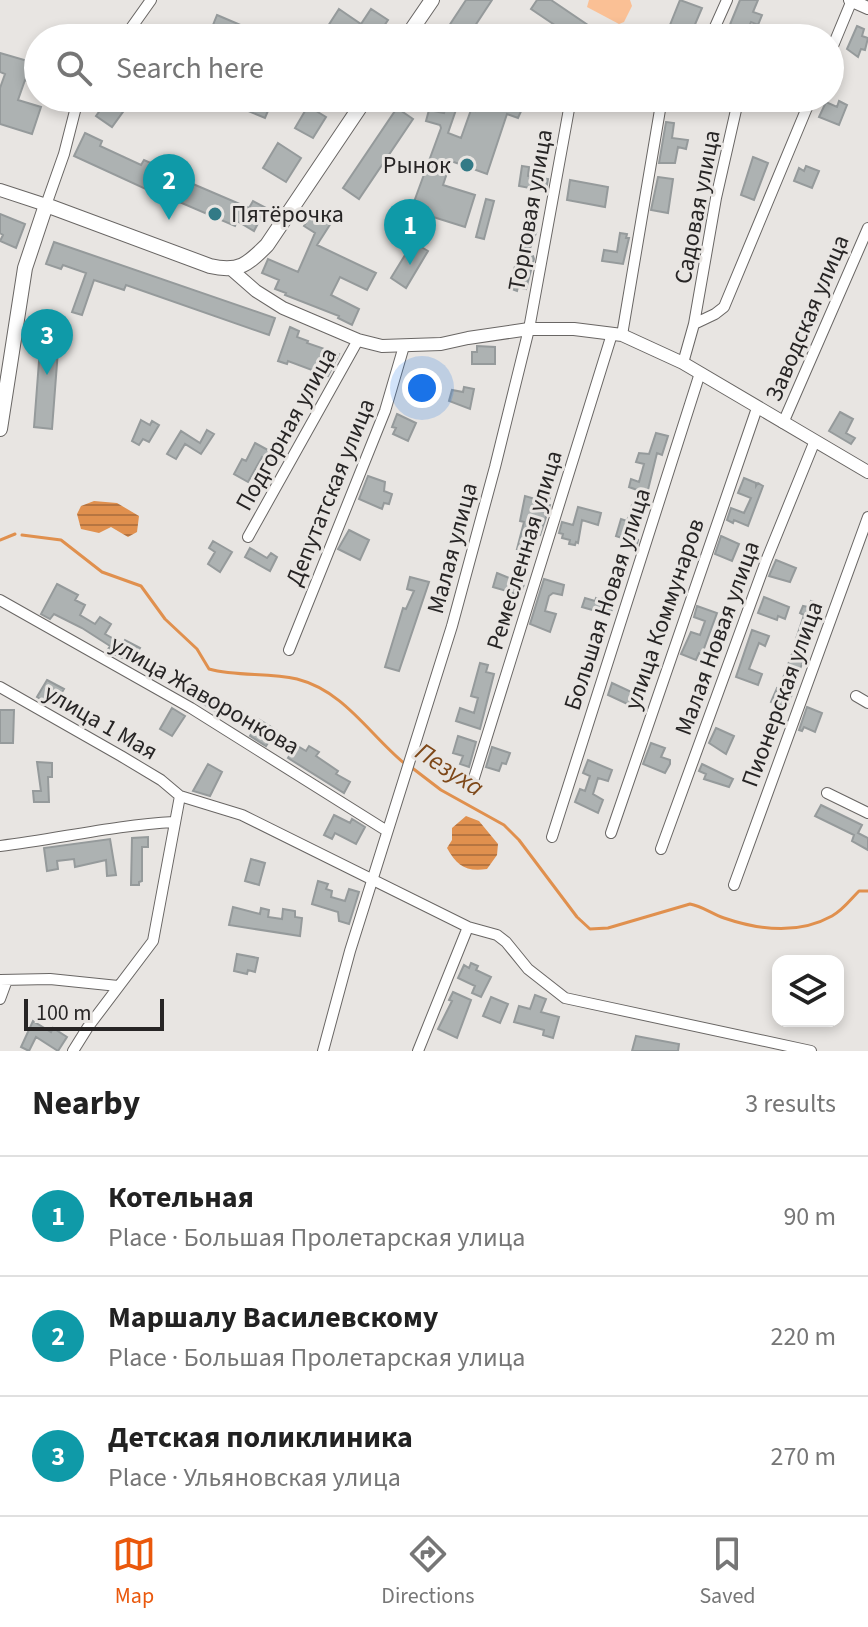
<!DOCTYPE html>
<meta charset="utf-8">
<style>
:root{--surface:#fff;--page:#f6f6f6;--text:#222;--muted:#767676;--line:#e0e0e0;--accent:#ea580c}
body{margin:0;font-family:"Source Sans 3",sans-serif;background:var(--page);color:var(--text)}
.controls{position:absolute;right:24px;bottom:24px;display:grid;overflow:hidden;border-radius:16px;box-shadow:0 4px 12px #0003}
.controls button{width:72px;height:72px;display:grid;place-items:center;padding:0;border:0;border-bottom:2px solid var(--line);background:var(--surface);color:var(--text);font:40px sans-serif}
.scale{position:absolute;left:24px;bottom:20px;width:140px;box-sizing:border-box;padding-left:8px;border:4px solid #272525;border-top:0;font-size:22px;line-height:28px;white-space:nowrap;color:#272525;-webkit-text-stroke:6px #e8e5e2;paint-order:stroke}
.you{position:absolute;left:422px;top:388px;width:28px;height:28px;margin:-20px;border:6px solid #fff;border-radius:50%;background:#1a73e8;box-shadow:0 0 0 12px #1a73e833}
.badge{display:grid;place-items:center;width:52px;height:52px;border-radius:50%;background:var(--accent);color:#fff;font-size:26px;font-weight:700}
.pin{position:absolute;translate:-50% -66px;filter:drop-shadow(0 2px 4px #0008)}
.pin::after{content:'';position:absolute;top:42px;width:28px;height:24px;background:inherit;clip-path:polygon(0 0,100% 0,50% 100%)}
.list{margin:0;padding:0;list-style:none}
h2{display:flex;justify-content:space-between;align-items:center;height:104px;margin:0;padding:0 32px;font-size:34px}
h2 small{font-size:26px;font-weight:400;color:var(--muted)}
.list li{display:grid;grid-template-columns:52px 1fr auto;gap:24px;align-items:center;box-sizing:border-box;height:120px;padding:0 32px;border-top:2px solid var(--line)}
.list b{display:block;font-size:30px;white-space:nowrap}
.list p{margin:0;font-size:26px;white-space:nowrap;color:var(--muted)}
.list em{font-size:26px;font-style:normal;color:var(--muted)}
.icon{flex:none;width:44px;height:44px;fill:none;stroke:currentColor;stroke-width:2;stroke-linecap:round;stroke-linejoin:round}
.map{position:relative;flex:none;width:868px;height:1051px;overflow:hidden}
.search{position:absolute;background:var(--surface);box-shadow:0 4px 12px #0003;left:24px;right:24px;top:24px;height:88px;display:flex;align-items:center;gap:20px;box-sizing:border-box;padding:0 28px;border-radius:44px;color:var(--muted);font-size:30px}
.sheet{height:464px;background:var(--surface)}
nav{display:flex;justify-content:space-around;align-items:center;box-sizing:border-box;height:112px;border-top:2px solid var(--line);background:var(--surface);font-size:22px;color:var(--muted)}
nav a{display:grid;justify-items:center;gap:4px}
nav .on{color:var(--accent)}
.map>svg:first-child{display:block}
.garden{fill:#fac095}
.water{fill:url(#water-rules)}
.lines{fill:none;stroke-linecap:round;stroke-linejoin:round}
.stream{stroke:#e0904e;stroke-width:3}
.building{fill:#adb2b2;stroke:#959a9b;stroke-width:2}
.minor-casing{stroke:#696664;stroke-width:12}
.tertiary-casing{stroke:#696664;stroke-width:14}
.secondary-casing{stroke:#696664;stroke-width:16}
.minor{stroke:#fff;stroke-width:10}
.tertiary{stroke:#fff;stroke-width:12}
.secondary{stroke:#fff;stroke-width:14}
.poi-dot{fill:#337a86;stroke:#e8e5e2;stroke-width:3}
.labels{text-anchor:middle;stroke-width:6;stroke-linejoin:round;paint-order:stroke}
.poi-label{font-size:24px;fill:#272525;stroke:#e8e5e2;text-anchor:end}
.street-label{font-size:24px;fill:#272525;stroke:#e8e5e2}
.water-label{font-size:26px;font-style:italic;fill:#7e4819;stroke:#e8e5e2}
</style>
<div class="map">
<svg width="868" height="1051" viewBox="0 0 868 1051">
<defs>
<pattern id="water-rules" width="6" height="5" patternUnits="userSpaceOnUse" patternTransform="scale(2)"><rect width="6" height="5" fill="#e0904e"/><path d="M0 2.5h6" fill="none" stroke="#b67541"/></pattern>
</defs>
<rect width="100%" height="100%" fill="#e8e5e2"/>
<path class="garden" d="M589,0h41l2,6 -8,16 -5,2 -32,-17z"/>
<path class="water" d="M94,501l23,2 22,13 -2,16 -9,5 -17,-10 -12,6 -18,-4 -4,-15 4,-8z
M466,816l13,5 19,23 -1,11 -10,14c-21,3 -30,-3 -40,-21l5,-8v-12z"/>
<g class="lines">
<path class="stream" d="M22,535l39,5 41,32 39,14 24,33 32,30 12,20c29,8 59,3 88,10 47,12 72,55 107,84
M0,540l15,-6
M411,767l30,23 63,35 15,15 58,77 13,12 18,-1 82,-24c12,2 22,10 34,14 35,12 74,17 108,-2 11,-6 18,-16 27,-25h9"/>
</g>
<path class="building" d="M466,0h26l-25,38h-26z
M537,0h14l56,38h-33l-43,-29z
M680,0l22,8 -11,26 -21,-9z
M740,0h18l-5,12 9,3 -4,10 -7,-3 -7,16h-13l4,-9 -6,-2z
M339,9l22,15 10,-15 17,11 -12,18h-31l-17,-12z
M217,15l54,23h-55l-7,-3z
M857,26l7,3 -2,7 6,2 -3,12 -4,-1 -3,8 -11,-8z
M0,53l38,11v20l-13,-4 -7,20 23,7 -9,27 -32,-10v-36l5,-14 -5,-2z
M109,98h24l-21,29 -16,-11z
M246,98l24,8 -5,12 -24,-10z
M481,98h46l-9,20 -11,-4 -20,60 -36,-13 -8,24 32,10 -10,32 -54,-17 30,-82 -1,-3 -14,-4 3,-11 15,3 4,-13 10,4 -10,29 13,5 10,-28 4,1z
M839,101l8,4 -8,20 -20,-8 7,-15 11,5z
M308,106l18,11 -13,21 -18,-10z
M397,108l16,11 -54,80 -16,-11z
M666,122l8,1 -2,15 16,2 -2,9 -8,-2 -3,16h-16z
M85,133l17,8 -2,5 41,19 3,-5 16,7 -10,24 -76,-35z
M278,143l23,15 -15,24 -23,-14z
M753,157l15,6 -14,37 -13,-5z
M522,166l7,1 -1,9 20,3 -2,12 -27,-5z
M806,166l13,5 -7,17 -18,-7 5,-13 5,3z
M172,175l77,33 4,-7 13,7 -12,23 -17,-10 -2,5 -72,-31z
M658,177l15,2 -5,34 -17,-3z
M570,180l38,7 -3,20 -38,-7z
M486,199l8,2 -10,38 -8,-2z
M313,211l18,12 -14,22 59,28 -9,17 -27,-13 -9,18 28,14 -7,16 -14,-7 1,-2 -54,-21 1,-2 -11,-4 4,-9 -17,-7 6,-14 30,13 17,-39 -11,-7z
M0,214l25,10 -9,24 -16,-7 3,-6 -3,-2z
M525,230l11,3 -8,21 5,2 1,3 -8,30 -8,-2 -1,4 -8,-3z
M620,233l7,1 -1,4h3l-6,26 -21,-3 2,-11 13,2z
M54,242l221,76 -6,17 -143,-50 -2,5 -30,-10 -12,35 -10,-3 14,-39 -23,-8 -2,4 -15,-5z
M413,242l15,9 -22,37 -15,-10z
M42,322l18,2 -8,105 -18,-2z
M290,327l9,4 -2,6 11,4 -1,2 32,11 -11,22 -40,-15 -1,3 -9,-3z
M477,346l18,1v17h-23v-12h5z
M464,387l10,2 -4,20 -21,-8 3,-11 11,2z
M840,412l13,7 -7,14 9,5 -4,6 -22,-13z
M397,414l19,9 -8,18 -15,-7 3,-6 -4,-1z
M141,420l9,5 2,-4 7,4 -10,17 -6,-3 -4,6 -7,-4z
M207,430l7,4 -13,20 -16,-10 -9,15 -9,-5 14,-23 19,12z
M656,433l12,3 -6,19 -5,-2 -12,49 2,1 -14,36 5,1 -2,8 -9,-3 1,-5 -12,-4 5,-17 6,2 5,-16 4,1 4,-15 -11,-4 2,-8 8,3 5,-18 -8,-2 3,-9 10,1z
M255,443l22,12 -4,8 -11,-6 -14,25 -14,-8 8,-15 4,2z
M368,476l17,6 -1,9 8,3 -3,10 -5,-1 -2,6 -23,-10z
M744,478l12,5v3l2,-3 5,3 -15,40 -14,-6 -1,3 -6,-3 4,-12 13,5 7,-15 -13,-5z
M538,490l13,4 -3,10 2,1 -10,30 -6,-1 -6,31 -11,-4 3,-12h-3l7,-27 -4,-1 5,-25 10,3z
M578,507l23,6 -3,12 -16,-5 -4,23 -2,-1 -1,3 -6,-1 1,-4 -8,-2 1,-4 -4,-1 3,-11 11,3z
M349,530l20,10 -9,20 -22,-11z
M721,536l18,8 -7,17 -17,-7z
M213,541l19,11 -12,20 -12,-8 7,-12 -6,-4z
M250,548l17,10 4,-5 6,4 -7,14 -25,-14z
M776,560l20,8 -6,14 -21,-6z
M497,573l27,11 -3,9 -4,1 -24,-7z
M410,577l19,5 -30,89 -14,-4 18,-59 3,1 8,-18 -7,-2z
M544,579l20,6 -2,10 -9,-2 -4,3 -4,15 11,3 -6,18 -20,-8z
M57,584l21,11 -3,5 10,5 -5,10 15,9 5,-7 11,7 -6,10 18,10 2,-4 15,8 -3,5 5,3 -4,9 -31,-14 3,-5 -28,-18 -28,-14 -4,5 -9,-5z
M603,597l8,3 -1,3 4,1 -4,11 -28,-8 3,-9 10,3 1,-3 6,2z
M764,597l25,10 -4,12 -7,-3 -1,4 -19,-7z
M811,601l9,3 -3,7 4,2 -6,16 -6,-3 -6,16 -7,-3 8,-24 -4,-2 3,-7 5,1z
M697,606l20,7 -15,41 -3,-1 -3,7 -15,-6 10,-22 9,3 5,-14 -11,-4z
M752,630l17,6 -4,10 -6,-3 -10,26 13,5 -4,11 -22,-8z
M793,651l12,5 -5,13 -5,2 -8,21 5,2 -5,14 -16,-6 6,-14 2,1z
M480,663l8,2 -2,7 8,2 -14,55 -24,-8 4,-13 14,5 4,-15 -7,-2z
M47,680l17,9 -5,8 -4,-2 -8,8 -10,-6z
M612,683l26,12 -4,12 -26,-12z
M197,686l23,17 -5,8 -24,-15z
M807,707l15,6 -7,19 -11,-5 -2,4 -3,-1z
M172,708l13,8 -13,20 -12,-7z
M0,710h14l-1,33h-13z
M260,720l16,10 -10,16 -16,-10z
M716,728l18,8 -8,18 -17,-11z
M458,736l18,6 -7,25 -9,-3 3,-8 -10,-3z
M651,743l14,5 -4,9 9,3v4l-5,9 -22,-9z
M296,745l10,6 3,-5 10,6 -3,4 22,15 -2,3 14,8 -6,11 -56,-35z
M492,747l18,6 -4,11 -4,-1 -3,8 -13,-4z
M588,760l24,10 -4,11 -10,-3 -5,16 10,6 -5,13 -23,-11 5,-13 5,2 5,-15 -7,-3z
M37,762l15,1v14h-4l1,25h-15l-1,-11h8z
M208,764l14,8 -12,24 -17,-5z
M702,764l31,15 -4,8 -25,-8 2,-5 -7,-3z
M821,805l41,20 -4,8 10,5v12l-16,-9 2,-6 -39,-19z
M334,815l16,8 2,-4 13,8 -9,17 -21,-11 -3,6 -8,-4z
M148,837v10h-6v34l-3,1v3h-8l1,-47z
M110,839l6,36 -9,1 -1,-16 -31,7 -1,-8 -17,2 1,8 -11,2 -3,-23z
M251,859l14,4 -6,22 -14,-4z
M318,881l10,3 -2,5 6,2 -1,6 14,4 4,-12 10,3 -10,32 -10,-3 -1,-9 -26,-8z
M233,907l27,7 1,-6 8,2 -1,7 14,2 1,-10 12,2v6l7,1 -2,18 -71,-11z
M237,954l21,4 -3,14 -7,-2 -1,4 -13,-3z
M471,963l7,3 -2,4 15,7 -10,20 -9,-4 3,-7 -17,-8 6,-13 5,3z
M453,992l18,8 -14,38 -19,-9 14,-28 -3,-1z
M535,995l11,4 -5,13 18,5 -6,21 -10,-3 1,-5 -30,-8 5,-16 11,3z
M491,997l17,7 -8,19 -17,-7z
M33,1021l18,11 2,-4 14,9 -9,14 -22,-14 -7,14 -8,-4z
M636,1036l43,8 -1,7h-46z"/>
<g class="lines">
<defs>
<path id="minor" d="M124,38l27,-38
M710,38l17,-38
M830,53l22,-53
M46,205l18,-51 12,-47 6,-9
M694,324l22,-126 20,-88v-7l-4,-5
M622,335l40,-237
M683,363l11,-39 21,-10 9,-7 87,-209
M783,423l85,-195
M248,537l110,-197
M0,600l191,108 196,123
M289,650l96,-239 19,-65
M0,687l121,69 40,24 19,16 62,19 226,112 29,8 9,7 22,27 37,29 246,53
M856,696l12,7
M474,778l138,-444
M827,793l41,20
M611,833l146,-425
M552,837l148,-464
M0,846c58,-7 115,-21 174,-24
M661,849l105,-288 48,-118
M734,885l134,-368
M0,980l50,-1 68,7
M0,999l7,-19
M73,1051l15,-24 65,-86 27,-145
M323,1051l27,-100 102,-325 43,-159 34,-138 42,-231
M418,1051l50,-124"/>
<path id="tertiary" d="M850,0l18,8
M0,190l46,15
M232,270l24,21 27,17 75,32 24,6 59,-2 27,-6 61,-9h45l48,6 61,28 185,109"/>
<path id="secondary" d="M406,38l26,-38
M0,429l25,-161 21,-63 164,61c29,7 38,-2 57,-21l99,-147"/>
</defs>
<use href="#minor" class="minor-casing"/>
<use href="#tertiary" class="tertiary-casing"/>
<use href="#secondary" class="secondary-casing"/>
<use href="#minor" class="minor"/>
<use href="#tertiary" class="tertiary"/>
<use href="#secondary" class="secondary"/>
</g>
<g class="poi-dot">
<circle cx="467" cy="165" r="8"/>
<circle cx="215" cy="214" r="8"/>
</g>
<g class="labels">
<g class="poi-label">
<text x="451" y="173">Рынок</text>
<text x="231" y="222" text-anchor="start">Пятёрочка</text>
</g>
<g class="street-label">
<text transform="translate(697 207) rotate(-79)" y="8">Садовая улица</text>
<text transform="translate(530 210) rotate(-80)" y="8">Торговая улица</text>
<text transform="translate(807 318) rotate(-67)" y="8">Заводская улица</text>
<text transform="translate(286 429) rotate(-61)" y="8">Подгорная улица</text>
<text transform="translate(330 492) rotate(-68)" y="8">Депутатская улица</text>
<text transform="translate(452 548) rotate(-75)" y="8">Малая улица</text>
<text transform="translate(524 550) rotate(-73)" y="8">Ремесленная улица</text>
<text transform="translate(607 599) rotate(-72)" y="8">Большая Новая улица</text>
<text transform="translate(664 614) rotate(-71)" y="8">улица Коммунаров</text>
<text transform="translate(717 638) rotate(-70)" y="8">Малая Новая улица</text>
<text transform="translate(782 694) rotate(-70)" y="8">Пионерская улица</text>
<text transform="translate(205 695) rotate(30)" y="8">улица Жаворонкова</text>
<text transform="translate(101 722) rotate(30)" y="8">улица 1 Мая</text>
</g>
<g class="water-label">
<text transform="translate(450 769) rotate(33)" y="9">Пезуха</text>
</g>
</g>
</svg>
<div class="controls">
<button><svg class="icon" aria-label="layers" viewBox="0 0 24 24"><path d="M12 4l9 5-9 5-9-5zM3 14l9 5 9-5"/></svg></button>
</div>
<div class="scale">100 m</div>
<div class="you"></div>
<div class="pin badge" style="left:410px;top:265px;background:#0f9aa8">1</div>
<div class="pin badge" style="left:169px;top:220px;background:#0f9aa8">2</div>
<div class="pin badge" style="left:47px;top:375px;background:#0f9aa8">3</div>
<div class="search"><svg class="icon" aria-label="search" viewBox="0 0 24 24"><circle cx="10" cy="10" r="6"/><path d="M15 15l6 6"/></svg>Search here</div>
</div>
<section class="sheet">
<h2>Nearby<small>3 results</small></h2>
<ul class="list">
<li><span class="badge" style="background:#0f9aa8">1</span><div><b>Котельная</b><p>Place · Большая Пролетарская улица</p></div><em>90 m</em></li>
<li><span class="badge" style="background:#0f9aa8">2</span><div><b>Маршалу Василевскому</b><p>Place · Большая Пролетарская улица</p></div><em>220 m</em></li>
<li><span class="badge" style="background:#0f9aa8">3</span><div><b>Детская поликлиника</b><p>Place · Ульяновская улица</p></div><em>270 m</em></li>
</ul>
</section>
<nav>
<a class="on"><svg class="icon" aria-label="map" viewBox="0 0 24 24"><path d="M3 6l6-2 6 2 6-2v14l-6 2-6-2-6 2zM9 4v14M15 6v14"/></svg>Map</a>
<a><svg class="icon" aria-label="directions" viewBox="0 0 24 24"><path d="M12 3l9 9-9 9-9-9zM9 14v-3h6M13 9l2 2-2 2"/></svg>Directions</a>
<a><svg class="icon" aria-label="saved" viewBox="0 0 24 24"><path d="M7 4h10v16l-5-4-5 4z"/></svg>Saved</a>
</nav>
